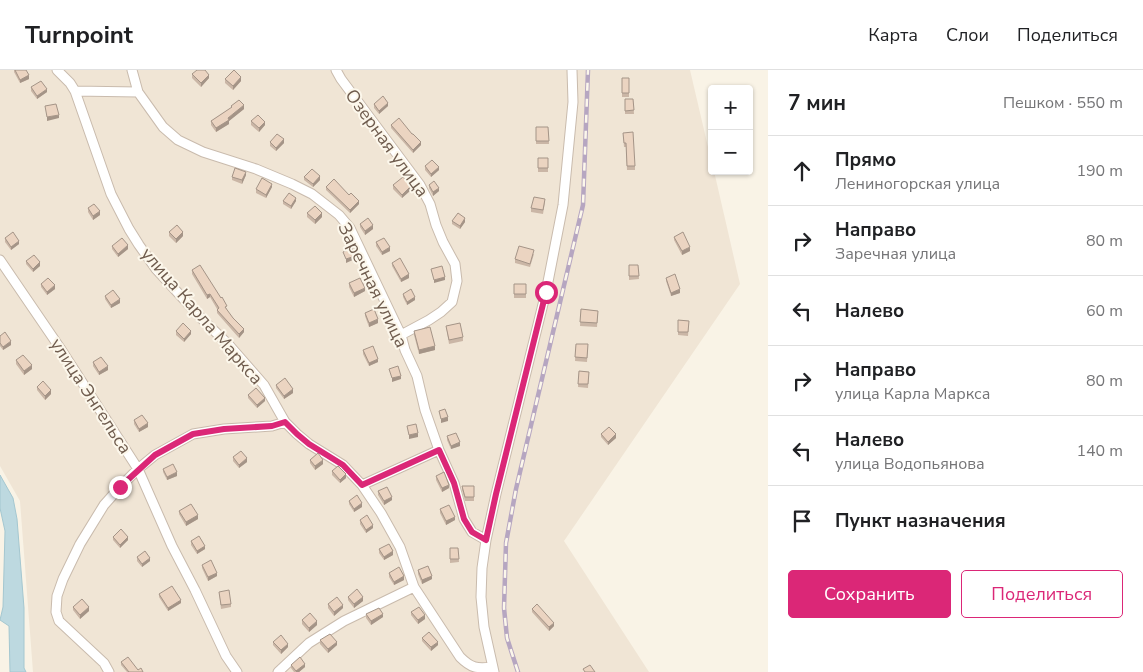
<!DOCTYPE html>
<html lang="ru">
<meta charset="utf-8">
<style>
:root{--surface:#fff;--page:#f6f6f6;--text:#202124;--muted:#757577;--line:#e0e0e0;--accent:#db2777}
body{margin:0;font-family:"Nunito Sans",sans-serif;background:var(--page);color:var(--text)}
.controls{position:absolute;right:15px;top:15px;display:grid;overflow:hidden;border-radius:5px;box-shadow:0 1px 4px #0004}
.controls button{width:45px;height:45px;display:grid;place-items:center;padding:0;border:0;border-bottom:1px solid var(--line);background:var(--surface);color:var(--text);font:25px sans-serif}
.stop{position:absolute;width:15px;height:15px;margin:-11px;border:4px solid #db2777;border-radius:50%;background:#fff}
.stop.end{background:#db2777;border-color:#fff;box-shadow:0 1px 5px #0008}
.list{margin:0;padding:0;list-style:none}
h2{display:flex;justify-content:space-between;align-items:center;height:65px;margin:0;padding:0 20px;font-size:21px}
h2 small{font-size:16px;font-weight:400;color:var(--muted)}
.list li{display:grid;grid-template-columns:32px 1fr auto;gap:15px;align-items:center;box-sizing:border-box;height:70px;padding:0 20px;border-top:1px solid var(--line)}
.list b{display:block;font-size:19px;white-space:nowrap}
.list p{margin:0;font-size:16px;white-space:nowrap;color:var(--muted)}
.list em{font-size:16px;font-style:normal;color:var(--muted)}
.actions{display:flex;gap:10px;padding:15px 20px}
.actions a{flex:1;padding:11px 0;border:1px solid var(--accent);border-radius:5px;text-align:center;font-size:18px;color:var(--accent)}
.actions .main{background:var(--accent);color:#fff}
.icon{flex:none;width:28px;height:28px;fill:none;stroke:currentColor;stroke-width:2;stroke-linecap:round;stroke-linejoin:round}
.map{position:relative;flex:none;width:768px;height:602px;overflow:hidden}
header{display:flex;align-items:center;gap:30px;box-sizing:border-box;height:70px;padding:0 25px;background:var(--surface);border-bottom:1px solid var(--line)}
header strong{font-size:24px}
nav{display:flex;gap:28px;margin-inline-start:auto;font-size:18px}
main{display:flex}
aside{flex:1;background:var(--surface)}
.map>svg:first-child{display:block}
.residential{fill:#f0e5d5}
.water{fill:#bdd9e0;stroke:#a4c7d0}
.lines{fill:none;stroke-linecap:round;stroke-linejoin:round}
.minor-casing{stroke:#c9bbad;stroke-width:11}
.minor{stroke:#fff;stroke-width:9}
.rail-casing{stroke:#b6a6c1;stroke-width:4.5}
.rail{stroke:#fcf7eb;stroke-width:2.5;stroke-dasharray:8;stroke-linecap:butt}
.wall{fill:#cab6a6}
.shaded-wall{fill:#a49487}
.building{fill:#ebd4c1;stroke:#a49487}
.route{stroke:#db2777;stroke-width:6}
.labels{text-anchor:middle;stroke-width:4;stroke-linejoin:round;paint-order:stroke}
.street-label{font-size:18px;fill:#6f5c4e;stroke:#fcf7eb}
</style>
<header>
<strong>Turnpoint</strong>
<nav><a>Карта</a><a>Слои</a><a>Поделиться</a></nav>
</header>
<main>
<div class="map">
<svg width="768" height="602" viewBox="0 0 768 602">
<rect width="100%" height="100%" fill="#f9f3e6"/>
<path class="residential" d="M0,0h690l22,94v7h2l26,113 -176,257 85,131h-616l-13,-171 -20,-35z"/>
<path class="water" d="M0,405l13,23 4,21 7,89v60l2,4h-16l-1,-46 -9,-6 3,-13 2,-76 -5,-23z"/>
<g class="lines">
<defs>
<path id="minor" d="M57,0l13,13 5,8 36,103 18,35 10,16 17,24 46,50 27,26 35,40 21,37 12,12 12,10 34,21 19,20 19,28 19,34 14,40 46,70c11,11 17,12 32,10
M132,0l6,22 25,35 15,13 25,12 53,17 36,15 20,10 27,21 11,13 51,107 4,15 12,26 8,34 14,40 15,33 10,36 8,13 14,8
M336,0l5,9 79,106 10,19 6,21 7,17 12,22 2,17 -5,21 -11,10 -12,8 -28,15
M75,21l63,1
M0,190l60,88 78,121 34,77 23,44 31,66 11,16
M362,415l77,-35
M109,602l-5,-9 -45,-42 -3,-9 1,-16 6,-17 17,-35 24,-39 16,-18 18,-18 17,-14 38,-21 31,-5 48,-3 13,-4
M278,602l31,-29 35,-22 70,-34
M494,602l-10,-45 -3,-30 1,-29 4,-28 10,-46 50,-202 17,-87 10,-103 -1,-32"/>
</defs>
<use href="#minor" class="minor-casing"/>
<use href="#minor" class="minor"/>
<defs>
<path id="rail" d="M518,602l-11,-34 -3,-30 2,-65 10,-54 67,-284 5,-135"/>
</defs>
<use href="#rail" class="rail-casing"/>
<use href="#rail" class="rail"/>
</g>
<path class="wall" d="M14,0h12l3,9 -9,4 -6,-11z
M192,4l17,4 -8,9 -9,-9z
M622,8h7v19h-7z
M225,9l16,2 -8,9 -8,-7z
M31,17l16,5 -10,7 -6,-8z
M625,29h8l1,15h-9z
M374,34l14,2 -9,8 -5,-6z
M231,36l13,3 -15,12v3l-13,8 -5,-7v-4l20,-13z
M251,51l14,4 -6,7 -8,-7z
M391,55l21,9 9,11 -8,8 -22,-25z
M536,57h12l1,17h-13z
M623,63l12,33v4h-8l-1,-23h-2z
M270,72l14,1 -8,8 -6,-5z
M538,88h10v14h-10z
M425,96l14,4 -8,7 -6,-7z
M246,105l-4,9 -10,-4v-3z
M304,107l16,3 -7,7 -9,-7z
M393,115l18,5 -9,8 -9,-9z
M429,115l10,6 -6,5 -4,-8z
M272,117l-6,11 -10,-5v-4z
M326,117l23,8 10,9 -9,9 -24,-23z
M283,131h13l-5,8 -8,-5z
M545,132l-2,12 -12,-2v-4z
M88,138l12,7 -7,5 -5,-8z
M307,143l15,4 -7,7 -8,-7z
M452,151l13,1 -5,7 -8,-5z
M360,154l13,5 -8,6 -5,-8z
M169,162l14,4 -7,7 -7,-7z
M674,167l16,14 -8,4 -8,-15z
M5,168l14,6 -8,6 -6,-8z
M376,172l14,9 -8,4 -6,-9z
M112,176l16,3 -10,8 -6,-8z
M534,184l-4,13 -15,-4v-4z
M26,191l14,5 -7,6 -7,-8z
M392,193l17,15 -8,4 -9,-16z
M629,195h9l1,14 -10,1z
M192,200l35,39 -1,1 18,22 -5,6 -22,-25v-4l-7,-12 -3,2 -15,-25z
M666,208l14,15 -9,3 -5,-15z
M349,213l16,8 -11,6 -5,-10z
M41,214l14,5 -8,6 -6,-8z
M514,214h12v14h-12z
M403,224l12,6 -8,5 -4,-8z
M105,226l15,7 -9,5 -6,-9z
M581,239l17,2 -1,16 -17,-1z
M365,243l13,10 -9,4 -4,-11z
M678,250l11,1 -1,15 -10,-1z
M446,256l17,11v4l-14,3z
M176,261l15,3 -7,8 -8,-7z
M414,261l21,19 -16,4 -5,-19z
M0,266l11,9 -8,5 -3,-4z
M576,274h12l-1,18 -12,-1z
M363,280l15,12 -9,4 -6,-12z
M16,290l16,9 -8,6 -8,-11z
M93,292l15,8 -9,5 -6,-9z
M579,301l10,1 -1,16 -10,-1z
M276,315l17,8 -9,6 -8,-11z
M37,317l14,7 -6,6 -8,-10z
M248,325l17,6 -8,7 -9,-10z
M134,350l14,7 -9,5 -5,-8z
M601,364l15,4 -8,7 -7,-8z
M447,366l13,10 -9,3 -4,-9z
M233,387l14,5 -8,6 -6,-7z
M310,390l13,4 -8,6 -5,-7z
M163,399l14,7 -10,4 -4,-8z
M332,401l14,7 -6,5 -8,-8z
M436,406l13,12 -7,4 -6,-12z
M462,416h12v15h-9l-3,-11z
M378,421l14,9 -8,5 -6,-10z
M349,431l13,6 -8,5 -5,-8z
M440,439l15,11 -9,5 -6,-12z
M179,441l19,8 -12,7 -7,-12z
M360,450l13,8 -7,5 -6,-9z
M113,467l15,3 -8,8 -7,-8z
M191,471l14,8 -8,5 -6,-9z
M450,478h8l1,14 -9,1z
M379,479l14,6 -9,5 -5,-7z
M137,487l13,4 -8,6 -5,-6z
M202,495l15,11 -9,5 -6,-13z
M418,500l14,9 -10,5 -4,-10z
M389,503l15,7 -10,5 -5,-8z
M219,522l12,12v3l-10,2z
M159,524l22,9 -13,8 -9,-14z
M348,527l15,4 -9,7 -6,-8z
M328,534l15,4 -9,8 -6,-8z
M73,537l16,4 -9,8 -7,-9z
M532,539l22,17 -5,5 -17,-19z
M411,542l14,7 -7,5 -7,-9z
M366,544l17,3 -12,8 -5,-7z
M302,550l15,5 -8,7 -7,-8z
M422,568l16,7 -7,6 -9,-10z
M320,570l17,5 -9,8 -8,-9z
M273,572l15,5 -7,7 -8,-9z
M121,592l17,8 5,2h-16l-6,-7z
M291,595l14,2 -6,5h-5l-3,-4z"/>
<path class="shaded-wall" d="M29,5v4l-9,4v-3z
M209,5v3l-8,9v-4z
M241,7v4l-8,9v-4z
M47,19v3l-10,7v-3z
M388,33v3l-9,8v-3z
M244,35v4l-15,12v3l-13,8v-4z
M59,45v3l-12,3v-4z
M265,52v3l-6,7v-4z
M284,69v4l-8,8v-3z
M421,72v3l-8,8v-3z
M439,97v3l-8,7v-3z
M246,102v3l-4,9v-4z
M320,106v4l-7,7v-3z
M272,114v3l-6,11v-3z
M411,116v4l-9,8v-3z
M439,118v3l-6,5v-4z
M296,128v3l-5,8v-3z
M359,131v3l-9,9v-3z
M100,141v4l-7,5v-4z
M322,143v4l-7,7v-4z
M465,148v4l-5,7v-3z
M373,155v4l-8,6v-4z
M183,162v4l-7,7v-4z
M19,171v3l-8,6v-3z
M128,175v4l-10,8v-3z
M390,177v4l-8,4v-3z
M690,177v4l-8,4v-4z
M355,186v3l-9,4v-4z
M40,192v4l-7,6v-3z
M409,204v4l-8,4v-3z
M445,207v3l-11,3v-3z
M55,215v4l-8,6v-3z
M365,218v3l-11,6v-4z
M680,219v4l-9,3v-3z
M210,224v3l-3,2v-4z
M415,227v3l-8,5v-3z
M120,229v4l-9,5v-3z
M378,249v4l-9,4v-4z
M244,259v3l-5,6v-4z
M191,261v3l-7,8v-3z
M11,271v4l-8,5v-3z
M435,276v4l-16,4v-4z
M378,289v3l-9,4v-3z
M32,295v4l-8,6v-4z
M108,296v4l-9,5v-3z
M401,306v3l-9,3v-4z
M293,319v4l-9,6v-3z
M51,320v4l-6,6v-4z
M265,328v3l-8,7v-3z
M448,347v4l-7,2v-4z
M148,353v4l-9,5v-3z
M418,363v4l-9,2v-4z
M616,364v4l-8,7v-3z
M460,372v4l-9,3v-3z
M247,388v4l-8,6v-3z
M323,390v4l-8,6v-4z
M177,402v4l-10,4v-3z
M346,404v4l-6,5v-3z
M449,415v3l-7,4v-4z
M392,427v3l-8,5v-4z
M362,433v4l-8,5v-3z
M198,445v4l-12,7v-4z
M455,447v3l-9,5v-4z
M373,455v3l-7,5v-3z
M128,467v3l-8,8v-3z
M205,476v3l-8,5v-3z
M393,481v4l-9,5v-3z
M150,488v3l-8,6v-3z
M217,503v3l-9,5v-4z
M404,506v4l-10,5v-3z
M432,506v3l-10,5v-4z
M363,527v4l-9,7v-4z
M181,530v3l-13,8v-3z
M343,535v3l-9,8v-4z
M89,537v4l-9,8v-4z
M383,544v3l-12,8v-4z
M425,545v4l-7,5v-4z
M317,551v4l-8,7v-4z
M554,553v3l-5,5v-4z
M337,572v3l-9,8v-4z
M438,572v3l-7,6v-4z
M288,574v3l-7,7v-4z
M305,594v3l-6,5h-3v-1z"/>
<path class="building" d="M15,0h11l3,5 -9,5z
M197,0h8l4,5 -8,8 -9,-9z
M234,0l7,7 -8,9 -8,-7z
M622,8h7v15h-7z
M41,11l6,8 -10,7 -6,-9z
M383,26l5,7 -9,8 -5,-7z
M625,29h8l1,11 -9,1z
M239,30l5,5 -16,13 1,2 -13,8 -5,-7 21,-14 -1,-1z
M56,34l3,11 -12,2 -2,-11z
M258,45l7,7 -6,6 -8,-7z
M399,48l13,16h1l8,8 -8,8 -22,-25z
M536,57h12l1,14h-13z
M633,62l2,34h-8l-1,-23h-2l-1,-10z
M277,64l7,5 -8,9 -6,-6z
M538,88h10v10h-10z
M432,90l7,7 -8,7 -6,-8z
M235,98l11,4 -4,8 -10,-3z
M312,99l8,7 -7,8 -9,-7z
M403,107l8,9 -9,9 -9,-10z
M262,108l10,6 -6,11 -10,-6z
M334,109l15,16 2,-2 8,8 -9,9 -24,-23z
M434,111l5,7 -6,4 -4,-7z
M289,123l7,5 -5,8 -8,-5z
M534,127l11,2 -2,11 -12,-2z
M94,134l6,7 -7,5 -5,-8z
M315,136l7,7 -7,7 -8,-7z
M458,143l7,5 -5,8 -8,-5z
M368,148l5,7 -8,6 -5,-7z
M177,155l6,7 -7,7 -7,-7z
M13,162l6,9 -8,6 -6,-9z
M683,162l7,15 -8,4 -8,-14z
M122,168l6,7 -10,9 -6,-8z
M384,168l6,9 -8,5 -6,-10z
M519,176l15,4 -4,14 -15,-5z
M352,178l3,8 -9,3 -3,-7z
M34,185l6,7 -7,7 -7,-8z
M400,188l9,16 -8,5 -9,-16z
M200,195l21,33 1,-1 5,9 -2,1 8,11 11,11 -5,5 -22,-24 2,-2 -9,-14 -3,1 -15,-25z
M629,195h9l1,11h-10z
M442,196l3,11 -11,3 -3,-11z
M675,204l5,15 -9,4 -5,-15z
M48,208l7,7 -8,7 -6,-8z
M360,208l5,10 -11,5 -5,-10z
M514,214h12v10h-12z
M411,219l4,8 -8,5 -4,-8z
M113,220l7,9 -9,6 -6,-9z
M374,239l4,10 -9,4 -4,-10z
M581,239l17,2 -1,12 -17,-1z
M678,250l11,1 -1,11h-10z
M183,253l8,8 -7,8 -8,-8z
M460,253l3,14 -14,3 -3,-14z
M430,257l5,19 -16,4 -5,-19z
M5,262l6,9 -8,6 -3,-4v-7z
M576,274h12l-1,14 -12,-1z
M373,276l5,13 -9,4 -6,-13z
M23,285l9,10 -8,6 -8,-11z
M101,287l7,9 -9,6 -6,-10z
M398,296l3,10 -9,2 -3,-9z
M579,301l10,1 -1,12h-10z
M285,308l8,11 -9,7 -8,-11z
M43,311l8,9 -6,6 -8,-9z
M256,318l9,10 -8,7 -9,-10z
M445,339l3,8 -7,2 -2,-8z
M142,345l6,8 -9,6 -5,-9z
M416,354l2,9 -9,2 -2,-9z
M609,357l7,7 -8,8 -7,-8z
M456,363l4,9 -9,4 -4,-10z
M241,381l6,7 -8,7 -6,-8z
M318,383l5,7 -8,6 -5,-6z
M173,394l4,8 -10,5 -4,-8z
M338,396l8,8 -6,6 -8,-9z
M444,402l5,13 -7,3 -6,-12z
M462,416h12v11h-9z
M387,417l5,10 -8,4 -6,-10z
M357,425l5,8 -8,6 -5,-8z
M191,434l7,11 -12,7 -7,-11z
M449,435l6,12 -9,4 -6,-12z
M367,445l6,10 -7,5 -6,-10z
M121,459l7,8 -8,8 -7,-8z
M199,466l6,10 -8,5 -6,-10z
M389,474l4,7 -9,6 -5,-8z
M450,478h8l1,11h-9z
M145,481l5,7 -8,6 -5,-7z
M211,490l6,13 -9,4 -6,-12z
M428,496l4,10 -10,4 -4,-10z
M399,497l5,9 -10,6 -5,-9z
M172,516l9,14 -13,8 -9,-14z
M357,519l6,8 -9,7 -6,-7z
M229,520l2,14 -10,1 -2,-13z
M337,527l6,8 -9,7 -6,-8z
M82,529l7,8 -9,8 -7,-8z
M537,534l17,19 -5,4 -17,-18z
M419,537l6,8 -7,5 -7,-8z
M379,538l4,6 -12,7 -5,-7z
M310,543l7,8 -8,7 -7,-8z
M429,562l9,10 -7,5 -9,-9z
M330,564l7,8 -9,7 -8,-9z
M281,565l7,9 -7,6 -8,-8z
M128,587l10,13 3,-2 2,4h-14l-8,-10z
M300,587l5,7 -9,7 -5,-6z
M590,595l5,7h-10l-2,-3z"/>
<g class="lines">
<path class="route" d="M120,417l35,-32 38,-21 31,-5 48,-3 13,-4 12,12 12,10 34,21 19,20 77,-35 15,33 10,36 8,13 14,8 10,-46 50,-202"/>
</g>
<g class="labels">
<g class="street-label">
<text transform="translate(387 73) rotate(54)" y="6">Озерная улица</text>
<text transform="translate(373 215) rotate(64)" y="6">Заречная улица</text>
<text transform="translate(202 246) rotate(49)" y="6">улица Карла Маркса</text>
<text transform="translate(91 326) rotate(57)" y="6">улица Энгельса</text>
</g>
</g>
</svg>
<div class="controls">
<button>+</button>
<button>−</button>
</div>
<div class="stop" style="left:546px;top:222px"></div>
<div class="stop end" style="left:120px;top:417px"></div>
</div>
<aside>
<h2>7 мин<small>Пешком · 550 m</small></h2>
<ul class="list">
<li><svg class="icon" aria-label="ahead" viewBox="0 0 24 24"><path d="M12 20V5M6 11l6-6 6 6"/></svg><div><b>Прямо</b><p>Лениногорская улица</p></div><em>190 m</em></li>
<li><svg class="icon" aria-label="right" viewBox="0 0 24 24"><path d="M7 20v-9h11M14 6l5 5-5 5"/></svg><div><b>Направо</b><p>Заречная улица</p></div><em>80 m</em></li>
<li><svg class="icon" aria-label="left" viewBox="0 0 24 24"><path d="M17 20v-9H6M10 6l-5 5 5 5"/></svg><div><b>Налево</b></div><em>60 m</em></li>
<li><svg class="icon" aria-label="right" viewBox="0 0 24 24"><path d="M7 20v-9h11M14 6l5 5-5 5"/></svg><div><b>Направо</b><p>улица Карла Маркса</p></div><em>80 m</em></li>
<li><svg class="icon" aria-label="left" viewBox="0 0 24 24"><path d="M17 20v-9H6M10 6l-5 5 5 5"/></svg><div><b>Налево</b><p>улица Водопьянова</p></div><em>140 m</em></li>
<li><svg class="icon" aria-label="arrive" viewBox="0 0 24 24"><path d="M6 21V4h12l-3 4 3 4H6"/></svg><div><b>Пункт назначения</b></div></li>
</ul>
<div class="actions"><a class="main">Сохранить</a><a>Поделиться</a></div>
</aside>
</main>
